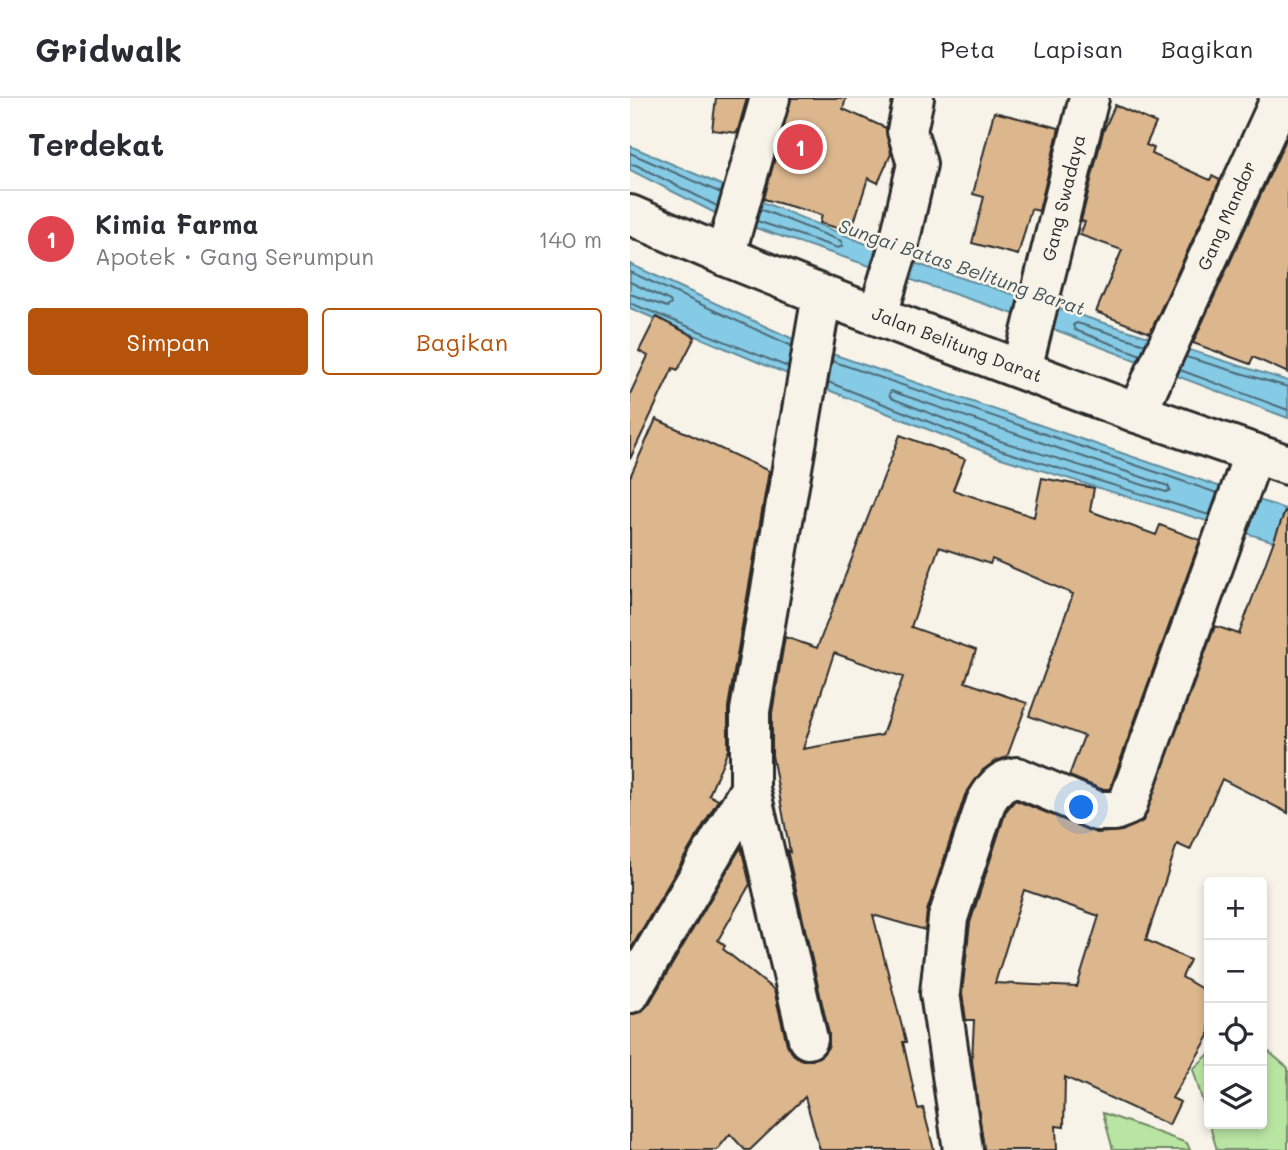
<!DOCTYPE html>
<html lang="id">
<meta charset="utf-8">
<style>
:root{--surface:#fff;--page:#f7f7f7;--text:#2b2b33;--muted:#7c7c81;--line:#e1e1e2;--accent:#b45309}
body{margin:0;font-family:Mali,sans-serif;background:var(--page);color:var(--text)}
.controls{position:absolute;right:21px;bottom:21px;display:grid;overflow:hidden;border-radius:7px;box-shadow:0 4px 10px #0003}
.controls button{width:63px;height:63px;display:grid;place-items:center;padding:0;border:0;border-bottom:2px solid var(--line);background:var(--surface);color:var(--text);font:35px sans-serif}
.you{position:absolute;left:452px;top:710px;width:24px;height:24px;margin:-18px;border:5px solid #fff;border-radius:50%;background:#1a73e8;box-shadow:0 0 0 10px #1a73e833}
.badge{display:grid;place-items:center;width:46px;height:46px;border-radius:50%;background:var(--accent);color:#fff;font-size:23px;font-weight:700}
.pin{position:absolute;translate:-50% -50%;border:4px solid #fff;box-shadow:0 2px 7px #0006}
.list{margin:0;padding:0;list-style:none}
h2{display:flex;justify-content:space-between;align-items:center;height:91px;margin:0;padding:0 28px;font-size:30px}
h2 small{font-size:23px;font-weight:400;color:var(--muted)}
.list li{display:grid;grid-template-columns:46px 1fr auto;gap:21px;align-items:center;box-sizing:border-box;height:98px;padding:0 28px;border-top:2px solid var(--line)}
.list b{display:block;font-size:26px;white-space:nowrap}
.list p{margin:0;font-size:23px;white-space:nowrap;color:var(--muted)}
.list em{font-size:23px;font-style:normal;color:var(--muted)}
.actions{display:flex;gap:14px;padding:21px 28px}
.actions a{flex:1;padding:16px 0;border:2px solid var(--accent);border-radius:7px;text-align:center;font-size:24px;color:var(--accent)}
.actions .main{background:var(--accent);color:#fff}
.icon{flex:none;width:38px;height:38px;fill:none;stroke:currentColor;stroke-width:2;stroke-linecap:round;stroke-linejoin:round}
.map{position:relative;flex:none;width:658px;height:1052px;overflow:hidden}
header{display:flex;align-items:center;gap:42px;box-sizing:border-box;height:98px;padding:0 35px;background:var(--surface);border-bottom:2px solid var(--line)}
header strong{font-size:33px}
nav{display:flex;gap:38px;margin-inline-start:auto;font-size:24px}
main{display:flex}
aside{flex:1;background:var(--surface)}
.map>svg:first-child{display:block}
.green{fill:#b9e5a3;stroke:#728867;stroke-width:2}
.water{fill:#85cbe6;stroke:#618b9b;stroke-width:2}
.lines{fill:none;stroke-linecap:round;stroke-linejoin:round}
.shore{stroke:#4f6b76;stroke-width:2}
.building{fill:#dcb78e;stroke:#2b2b2b;stroke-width:2;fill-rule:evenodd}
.street-casing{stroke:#2b2b2b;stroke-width:44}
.primary-casing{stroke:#2b2b2b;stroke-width:44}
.street{stroke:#f7f3e8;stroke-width:38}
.primary{stroke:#f7f3e8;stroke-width:38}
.labels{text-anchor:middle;stroke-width:5;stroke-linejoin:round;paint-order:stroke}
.street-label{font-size:18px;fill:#2b2b2b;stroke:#f7f3e8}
.water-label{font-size:19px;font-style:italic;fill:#42535a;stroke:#f7f3e8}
</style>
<header>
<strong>Gridwalk</strong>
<nav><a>Peta</a><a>Lapisan</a><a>Bagikan</a></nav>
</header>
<main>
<aside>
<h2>Terdekat<small></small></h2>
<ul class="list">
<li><span class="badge" style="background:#e0444e">1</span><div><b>Kimia Farma</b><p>Apotek · Gang Serumpun</p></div><em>140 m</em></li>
</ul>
<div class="actions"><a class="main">Simpan</a><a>Bagikan</a></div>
</aside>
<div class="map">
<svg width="658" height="1052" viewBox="0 0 658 1052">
<rect width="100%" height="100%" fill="#f7f3e8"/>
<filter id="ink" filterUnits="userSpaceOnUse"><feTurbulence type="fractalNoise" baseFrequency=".0143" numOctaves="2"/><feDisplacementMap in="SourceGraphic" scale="14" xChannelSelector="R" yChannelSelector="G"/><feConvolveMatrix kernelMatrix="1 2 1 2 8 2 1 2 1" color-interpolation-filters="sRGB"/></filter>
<g filter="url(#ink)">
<path class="green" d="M632,948l26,22v82h-71l-24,-81 16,-15v70h53z
M473,1015l84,30 3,7h-77z"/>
<path class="water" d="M0,48l98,42 183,74 377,119v37l-277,-105 -288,-96 -93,-47z
M0,166l176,81 482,165v36l-290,-89 -233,-92 -135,-57z"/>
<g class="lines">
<path class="shore" d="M0,55l91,40
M0,66l6,1 81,41
M127,123l81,27 5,-2 -2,-5 -81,-32
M0,174l162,74
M0,184l40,19 1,3 -4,3 -37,-13
M0,205l158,64
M511,257l-66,-25 -2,-5 4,-2 68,21
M556,259l102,30
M202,263l385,132
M550,272l108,40
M198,284l172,68 209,65
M261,293l277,95 2,4 -4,2 -163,-50 -112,-44 -2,-4z"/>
</g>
<path class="building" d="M86,0h31l-10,35 -25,-3z
M161,0h55l-3,11 43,19 5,26 -13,29 -10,-5 -17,54 -31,-9 2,-8 -58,-16z
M485,7l41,18 -10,22 8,3 -2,6 58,26 2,-4 8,4 -70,153 -54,-21 26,-62 -42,-15 5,-13 -4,-1 22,-89z
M364,14l65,16 -20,83 -8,-2 -13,46 -46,-12 12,-46 -11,-3z
M658,37v238l-35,-16 -3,7 -57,-21z
M26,219l39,20 -17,33 -5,-2 -43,91v-65l18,-38 -9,-5z
M26,321l113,52 -41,236v43l-19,45 9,5 -88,150v-473z
M270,337l65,24 -12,31 81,27 8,-39 52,10 -4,23 66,24 4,-10 40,15 -90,249h-9l-32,-13 15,-40 -55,-20 44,-122 -81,-35 -2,5 -51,-17 -28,80 65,23 -11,32 62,21 -20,54 -11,4 -13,9 -18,25 -38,116 -2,19 -52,-15 33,127h-3l15,67 5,-1 11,42h-114l-15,-53 -55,53h-5l-15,-16 -13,16h-87v-135l11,-3 8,-8 92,-157 9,37 -32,56 7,6 -2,3 51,41 13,54 6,10 9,6h10l10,-5 7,-9v-12l-42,-184 3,2 -18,-97v-42l13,-76 32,11zM204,555l69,24 -21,58 -79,14z
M655,413l3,1v301l-66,-34 -32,71 -13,-6 -31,96 44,20 -8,17 27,16v43l-37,62 8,4 -11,23 -104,-48 -1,50 -8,-1 1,24h-73l-12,-89 2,-41h-8l-4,-27 8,-70 36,-112 9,-11 82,33 25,-2 21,-10 72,-195 24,8zM394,792l75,26 -22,71 -82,-4z"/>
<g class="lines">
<defs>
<path id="street" d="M95,158l45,-158
M248,216l19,-62 20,-88 -10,-33 7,-33
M392,271l67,-271
M507,315l144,-315
M120,691l58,250
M0,895l120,-204v-78l72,-416
M333,1052l-23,-157 8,-75 38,-116c9,-15 14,-22 31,-25l80,34h17l13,-5 127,-353"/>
<path id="primary" d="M0,117l95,41 97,39 315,118 151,52"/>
</defs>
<use href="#street" class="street-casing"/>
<use href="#primary" class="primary-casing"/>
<use href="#street" class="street"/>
<use href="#primary" class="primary"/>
</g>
</g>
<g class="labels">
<g class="street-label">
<text transform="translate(434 100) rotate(-76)" y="6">Gang Swadaya</text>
<text transform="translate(597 118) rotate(-66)" y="6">Gang Mandor</text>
<text transform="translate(327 247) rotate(21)" y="6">Jalan Belitung Darat</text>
</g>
<g class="water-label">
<text transform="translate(332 169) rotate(19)" y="7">Sungai Batas Belitung Barat</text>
</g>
</g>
</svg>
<div class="controls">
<button>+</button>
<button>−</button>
<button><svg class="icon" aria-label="locate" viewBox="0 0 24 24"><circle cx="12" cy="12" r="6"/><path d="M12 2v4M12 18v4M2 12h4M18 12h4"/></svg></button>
<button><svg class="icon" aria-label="layers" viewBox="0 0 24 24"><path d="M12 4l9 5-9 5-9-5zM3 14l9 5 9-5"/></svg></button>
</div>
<div class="you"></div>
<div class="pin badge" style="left:170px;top:49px;background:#e0444e">1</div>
</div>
</main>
